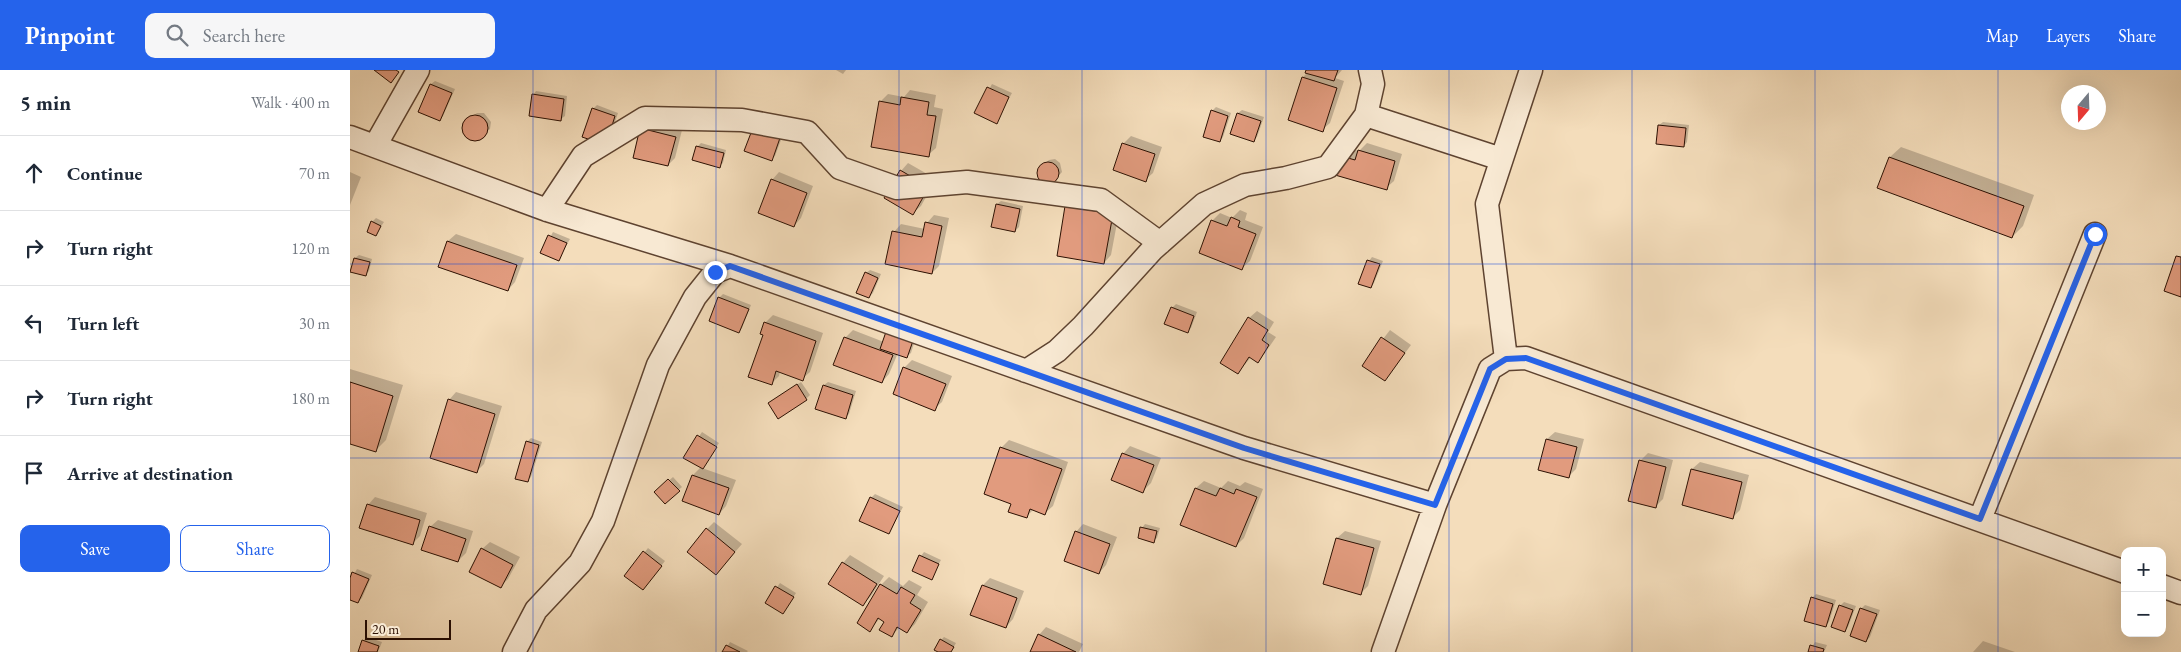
<!DOCTYPE html>
<meta charset="utf-8">
<style>
:root{--surface:#fff;--page:#f6f6f7;--text:#1f2937;--muted:#747a83;--line:#e0e1e3;--accent:#2563eb}
body{margin:0;font-family:"EB Garamond",serif;background:var(--page);color:var(--text)}
.controls{position:absolute;right:15px;bottom:15px;display:grid;overflow:hidden;border-radius:10px;box-shadow:0 5px 20px #0002}
.controls button{width:45px;height:45px;display:grid;place-items:center;padding:0;border:0;border-bottom:1px solid var(--line);background:var(--surface);color:var(--text);font:25px sans-serif}
.compass{position:absolute;left:1711px;top:15px;width:45px;height:45px;border-radius:50%;background:var(--surface);box-shadow:0 5px 20px #0002;rotate:199deg}
.scale{position:absolute;left:15px;bottom:12px;width:86px;box-sizing:border-box;padding-left:5px;border:2px solid #2c1002;border-top:0;font-size:14px;line-height:18px;white-space:nowrap;color:#2c1002;-webkit-text-stroke:4px #f8e9d3;paint-order:stroke}
.stop{position:absolute;width:15px;height:15px;margin:-11px;border:4px solid #2563eb;border-radius:50%;background:#fff}
.stop.end{background:#2563eb;border-color:#fff;box-shadow:0 1px 5px #0008}
.list{margin:0;padding:0;list-style:none}
h2{display:flex;justify-content:space-between;align-items:center;height:65px;margin:0;padding:0 20px;font-size:21px}
h2 small{font-size:16px;font-weight:400;color:var(--muted)}
.list li{display:grid;grid-template-columns:32px 1fr auto;gap:15px;align-items:center;box-sizing:border-box;height:75px;padding:0 20px;border-top:1px solid var(--line)}
.list b{display:block;font-size:19px;white-space:nowrap}
.list em{font-size:16px;font-style:normal;color:var(--muted)}
.actions{display:flex;gap:10px;padding:15px 20px}
.actions a{flex:1;padding:11px 0;border:1px solid var(--accent);border-radius:10px;text-align:center;font-size:18px;color:var(--accent)}
.actions .main{background:var(--accent);color:#fff}
.icon{flex:none;width:28px;height:28px;fill:none;stroke:currentColor;stroke-width:2;stroke-linecap:round;stroke-linejoin:round}
.map{position:relative;flex:none;width:1831px;height:582px;overflow:hidden}
header{display:flex;align-items:center;gap:30px;box-sizing:border-box;height:70px;padding:0 25px;background:var(--accent);color:#fff}
header strong{font-size:24px}
nav{display:flex;gap:28px;margin-inline-start:auto;font-size:18px}
.search{width:350px;height:45px;background:var(--page);display:flex;align-items:center;gap:12px;box-sizing:border-box;padding:0 18px;border-radius:10px;color:var(--muted);font-size:19px}
main{display:flex}
aside{flex:1;background:var(--surface)}
.map>svg:first-child{display:block}
.shadow{fill:#0003}
.building{fill:#e19b7e;stroke:#2c1002}
.lines{fill:none;stroke-linecap:round;stroke-linejoin:round}
.minor-casing{stroke:#5e4330;stroke-width:25}
.minor{stroke:#f8e9d3;stroke-width:22}
.route{stroke:#2563eb;stroke-width:6}
.grid{fill:none;stroke:#1d4ed8;stroke-width:1;stroke-opacity:0.55}
</style>
<header>
<strong>Pinpoint</strong>
<div class="search"><svg class="icon" aria-label="search" viewBox="0 0 24 24"><circle cx="10" cy="10" r="6"/><path d="M15 15l6 6"/></svg>Search here</div>
<nav><a>Map</a><a>Layers</a><a>Share</a></nav>
</header>
<main>
<aside>
<h2>5 min<small>Walk · 400 m</small></h2>
<ul class="list">
<li><svg class="icon" aria-label="ahead" viewBox="0 0 24 24"><path d="M12 20V5M6 11l6-6 6 6"/></svg><div><b>Continue</b></div><em>70 m</em></li>
<li><svg class="icon" aria-label="right" viewBox="0 0 24 24"><path d="M7 20v-9h11M14 6l5 5-5 5"/></svg><div><b>Turn right</b></div><em>120 m</em></li>
<li><svg class="icon" aria-label="left" viewBox="0 0 24 24"><path d="M17 20v-9H6M10 6l-5 5 5 5"/></svg><div><b>Turn left</b></div><em>30 m</em></li>
<li><svg class="icon" aria-label="right" viewBox="0 0 24 24"><path d="M7 20v-9h11M14 6l5 5-5 5"/></svg><div><b>Turn right</b></div><em>180 m</em></li>
<li><svg class="icon" aria-label="arrive" viewBox="0 0 24 24"><path d="M6 21V4h12l-3 4 3 4H6"/></svg><div><b>Arrive at destination</b></div></li>
</ul>
<div class="actions"><a class="main">Save</a><a>Share</a></div>
</aside>
<div class="map">
<svg width="1831" height="582" viewBox="0 0 1831 582">
<rect width="100%" height="100%" fill="#f4ddbb"/>
<filter id="stains"><feTurbulence type="fractalNoise" baseFrequency=".004" numOctaves="4"/><feColorMatrix values="0 0 0 0 .2 0 0 0 0 .09 0 0 0 0 .02 0 0 0 .5 -.17"/></filter>
<radialGradient id="worn" r=".72"><stop offset=".6" stop-color="#630" stop-opacity="0"/><stop offset="1" stop-color="#630" stop-opacity=".3"/></radialGradient>
<path class="shadow" d="M486,0h10l-3,4z
M957,0h35l-7,8 9,3 -14,42 -8,7 -19,-53 5,-5z
M85,11l20,8 -12,27 -3,4 -20,-9 11,-27z
M642,14l20,9 -16,29 -20,-9z
M560,20l26,5 -2,12 9,2 -7,39 -8,7 -48,-53 8,-8 16,3z
M186,21l31,5 -2,20 -4,3 -28,-24z
M247,35l21,8 -9,27 -16,-31z
M866,37l15,6 -8,24 -3,4 -8,-30z
M892,40l22,7 -7,20 -4,4 -21,-8 6,-20z
M127,43h7l7,9 -1,7 -14,11 -7,-2 -6,-10 3,-7z
M409,52l25,10 -9,24 -4,3z
M1313,52l26,3 -2,17 -3,4 -25,-21z
M339,57l-4,4 -3,-1 -7,28 -7,7 -27,-36z
M781,66l31,11 -9,26 -8,7 -22,-36z
M351,73l25,7 -3,13 -4,3 -22,-19z
M1017,73l35,11 -8,27 -8,7 -49,-14 13,-25 9,2z
M1551,77l133,48 -11,31 -11,11 -122,-80z
M705,89l5,4 2,9 -8,9 -10,1 -4,-5v-9l9,-8z
M558,93l28,16 -15,27 -8,7 -12,-42z
M0,102l11,5 -11,28z
M429,102l34,14 -12,32 -7,8 -22,-46z
M651,131l22,5 -4,21 -4,4 -22,-5 4,-22z
M716,136l54,1 -9,48 -7,8z
M890,140l7,3 -2,7 18,7 -13,34 -8,7 -30,-47 8,-8 12,5z
M584,145l15,3 -10,48 -7,7 -38,-41 7,-8 24,5 2,-6z
M26,148l8,4 -8,12 -4,-12z
M203,162l17,7 -12,21 -16,-8z
M106,164l68,24 -9,24 -7,8 -68,-24 8,-25z
M9,185l13,4 -3,12 -4,4 -10,-17z
M1022,187l11,4 -9,22 -3,4 -2,-26z
M520,200l11,4 -8,19 -4,4 -3,-24z
M373,224l28,11 -9,23 -3,4 -20,-34z
M826,234l21,8 -6,16 -4,3 -15,-23z
M907,241l17,11 -6,10 8,5 -11,16 -7,8 -7,-4 -13,16 11,-55z
M423,245l50,18 -13,39 -8,7 -22,-8 -1,5 -8,8 -7,-50 1,-11z
M503,260l31,12 34,-11 -7,22 -4,3 -9,-3 -9,21 -7,8 -37,-44z
M1040,260l21,15 -26,35 -22,-15z
M562,290l40,16 -10,26 -8,7 -30,-41z
M0,299l53,16 -17,55 -10,10 -26,-7z
M451,312l9,13 -4,4 -33,1z
M478,312l28,9 -7,23 -4,3 -28,-9 7,-23z
M106,322l46,14 -18,58 -7,7 -28,-71z
M352,362l17,11 -17,25 34,12 -10,26 -7,8 -26,-39 8,-8 -16,-10z
M1205,362l29,7 -8,30 -8,8 -21,-38z
M181,368l11,4 -11,35 -4,4v-39z
M659,370l59,22 -15,44 -8,7 -11,-4 -8,8 -14,-14 -11,-55z
M780,376l31,12 -10,25 -8,8 -20,-37z
M1298,383l25,7 -10,39 -8,8 -15,-46z
M1350,392l49,13 -9,35 -7,7 -50,-13 9,-35z
M323,407l9,10 -17,15 -9,-10z
M854,411l17,7 7,-7 12,5 5,-4 18,7 -19,49 -8,8 -54,-22 14,-36z
M525,424l28,13 -14,26 -18,-35z
M25,427l52,16 -7,23 -8,8 -44,-39z
M88,450l35,11 -7,22 -8,8 -28,-34z
M364,452l28,22 -26,30 -9,-45z
M733,454l34,13 -11,28 -7,8 -23,-41z
M795,454l15,4 -3,10 -4,3 -11,-13z
M995,461l36,10 -13,45 -7,7 -24,-55z
M140,472l30,15 -12,22 -8,8 -18,-38z
M298,478l17,13 -19,24 -20,-9z
M574,482l17,8 -10,18 -10,-22z
M500,485l34,21 -13,20 -8,8 -20,-41z
M7,499l15,6 -10,23 -4,4 -8,-4v-17z
M539,507l14,9 6,-6 13,7 -5,8 11,7 -13,22 -8,8 -7,-5 -8,8 -7,-14 -5,-3 -10,12 -12,-7 23,-38z
M640,508l34,13 -11,28 -7,8 -34,-13 11,-29z
M430,513l16,10 -13,20 -17,-10z
M1466,524l20,6 -7,22 -4,4 -13,-28z
M1494,532l12,4 -8,21 -3,4 -5,-25z
M1515,535l15,5 -10,27 -4,4 -5,-32z
M696,557l37,17 -4,8h-48l8,-17z
M17,567l15,5 -4,10h-19l4,-11z
M594,567l12,6 -5,9h-10v-12z
M1633,571l32,11h-42z
M380,572l18,9 -1,1h-23z
M1465,572l12,3 -3,7h-15z"/>
<path class="building" d="M24,0h22l3,2 -8,11z
M956,0h32l-4,11 -29,-8z
M952,7l35,11 -14,44 -35,-12z
M80,14l22,9 -12,28 -22,-9z
M637,17l22,10 -12,27 -23,-11z
M182,24l32,5 -3,22 -32,-5z
M551,27l28,5 -2,13 9,1 -7,41 -58,-10 8,-46 21,4z
M242,38l23,8 -9,29 -24,-8z
M861,40l17,6 -8,26 -17,-5z
M887,43l24,8 -7,21 -24,-8z
M112 58a13 13 0 1 1 26 0a13 13 0 1 1-26 0Z
M404,55l27,10 -9,26 -28,-10z
M1308,55l28,3 -2,19 -28,-3z
M290,58l36,9 -8,29 -35,-8z
M772,73l33,11 -9,28 -33,-12z
M346,76l28,7 -4,15 -28,-8z
M1008,80l37,11 -8,29 -52,-15 6,-19 14,4z
M1539,87l135,49 -12,32 -135,-50z
M687 103a11 11 0 1 1 22 0a11 11 0 1 1-22 0Z
M550,100l29,17 -16,28 -29,-17z
M421,109l36,14 -13,34 -36,-14z
M646,134l24,5 -5,23 -24,-5z
M715,136l48,8 -9,50 -47,-8z
M881,147l9,4 -2,6 18,7 -14,36 -43,-17 12,-33 16,6z
M21,151l10,5 -5,10 -9,-4z
M575,152l17,4 -10,48 -47,-10 7,-33 30,6z
M198,165l19,8 -8,18 -19,-8z
M97,171l70,24 -9,26 -70,-24z
M1826,186l5,1v40l-17,-6z
M4,188l16,4 -4,14 -16,-4z
M1017,190l13,4 -9,24 -13,-4z
M515,202l13,6 -9,20 -13,-5z
M368,227l31,12 -10,24 -30,-12z
M821,237l23,9 -6,17 -24,-9z
M898,247l20,13 -6,10 7,5 -11,18 -9,-6 -11,17 -18,-11z
M414,252l52,19 -13,40 -27,-10 -4,14 -24,-8 15,-42 -3,-1z
M538,256l27,9 -8,23 -27,-9z
M494,267l49,18 -11,28 -49,-18z
M1031,267l24,16 -20,28 -23,-15z
M553,297l43,17 -11,27 -42,-17z
M0,312l43,14 -17,56 -26,-8z
M447,314l10,16 -29,19 -10,-16z
M473,315l30,10 -7,24 -31,-10z
M98,329l47,15 -18,59 -47,-15z
M347,365l20,12 -14,22 -20,-11z
M1196,369l31,8 -8,31 -31,-8z
M176,371l13,4 -11,37 -13,-3z
M650,377l62,22 -17,46 -15,-6 -3,9 -19,-6 3,-8 -27,-10z
M772,383l32,12 -11,28 -32,-13z
M1289,390l27,7 -10,41 -28,-7z
M1341,399l51,13 -9,37 -51,-14z
M342,405l37,13 -10,27 -37,-14z
M318,409l12,12 -15,13 -11,-12z
M845,418l21,8 4,-8 14,6 2,-5 21,8 -21,50 -56,-22z
M520,427l30,14 -11,23 -30,-13z
M17,434l53,16 -7,25 -54,-17z
M79,456l37,13 -8,23 -37,-12z
M790,457l17,4 -3,12 -16,-5z
M356,458l29,24 -19,23 -29,-23z
M725,461l35,13 -11,30 -35,-13z
M986,468l38,10 -13,47 -38,-11z
M131,478l32,17 -12,23 -32,-16z
M293,481l19,15 -19,24 -19,-14z
M569,485l20,9 -7,16 -20,-9z
M492,492l35,22 -14,22 -35,-22z
M2,502l17,7 -11,24 -8,-3v-22z
M530,514l17,10 4,-7 14,8 -5,8 11,7 -14,23 -10,-6 -5,10 -13,-7 5,-8 -6,-4 -8,14 -13,-9z
M632,515l35,13 -11,30 -36,-13z
M425,516l19,11 -11,17 -18,-11z
M1461,527l22,7 -7,23 -22,-6z
M1489,535l14,5 -8,22 -14,-5z
M1510,538l17,6 -11,28 -16,-6z
M688,564l38,18h-46z
M590,569l14,8 -3,5h-13l-4,-2z
M12,570l17,6 -2,6h-19z
M376,575l14,7h-18z
M1460,575l14,4 -1,3h-15z"/>
<g class="lines">
<defs>
<path id="minor" d="M1016,45l135,44
M0,67l197,73 183,56 514,182 191,57
M25,76l43,-76
M197,140l36,-54 62,-38 97,2 65,12 33,36 57,20 70,-6 134,18 59,43
M1156,289l-19,-155 44,-134
M676,301l31,-20 26,-25 69,-76 52,-46 41,-19 41,-7 42,-11 38,-52 7,-31 -3,-14
M1630,449l115,-285
M1812,516l19,7
M164,582l22,-42 44,-47 23,-42 55,-156 37,-68 20,-25 15,-6
M1033,582l52,-147 55,-136 16,-10 20,-1 599,214"/>
</defs>
<use href="#minor" class="minor-casing"/>
<use href="#minor" class="minor"/>
</g>
<g class="lines">
<path class="route" d="M365,202l15,-6 514,182 191,57 55,-136 16,-10 20,-1 454,161 115,-285"/>
</g>
<path class="grid" d="M183,0v582M366,0v582M549,0v582M732,0v582M916,0v582M1099,0v582M1282,0v582M1465,0v582M1648,0v582M0,194h1831M0,388h1831"/>
<rect width="100%" height="100%" filter="url(#stains)"/>
<rect width="100%" height="100%" fill="url(#worn)"/>
</svg>
<div class="controls">
<button>+</button>
<button>−</button>
</div>
<svg class="compass" viewBox="-18 -18 36 36"><path d="M0-13l5 13h-10z" fill="#e53935"/><path d="M0 13l5-13h-10z" fill="#747a83"/></svg>
<div class="scale">20 m</div>
<div class="stop" style="left:1745px;top:164px"></div>
<div class="stop end" style="left:365px;top:202px"></div>
</div>
</main>
